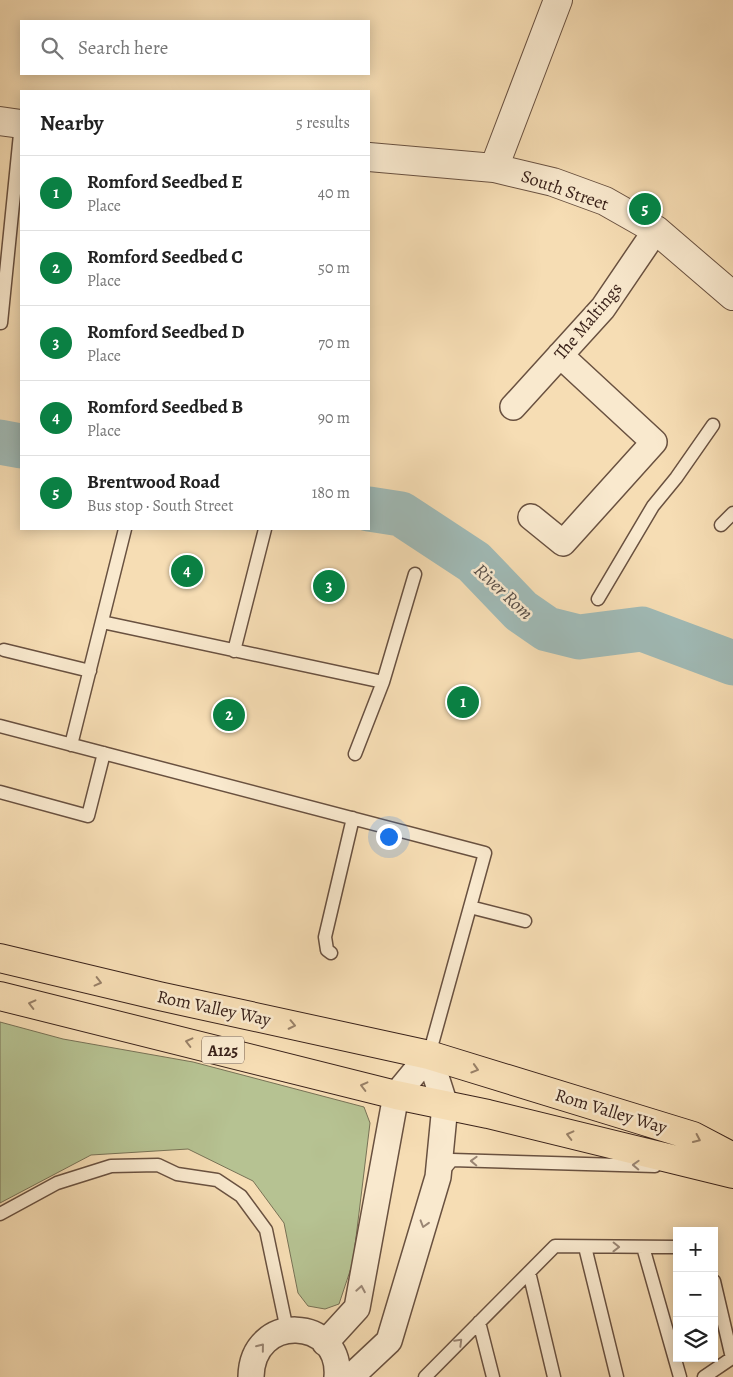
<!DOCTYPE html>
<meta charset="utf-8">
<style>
:root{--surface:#fff;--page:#f2f2f2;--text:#222;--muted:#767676;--line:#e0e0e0;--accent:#0b8043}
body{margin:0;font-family:Alegreya,serif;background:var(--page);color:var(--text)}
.controls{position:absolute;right:15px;bottom:15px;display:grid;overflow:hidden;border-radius:0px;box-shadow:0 2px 12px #0003}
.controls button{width:45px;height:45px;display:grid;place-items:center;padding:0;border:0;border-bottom:1px solid var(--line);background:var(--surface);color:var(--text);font:25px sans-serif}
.you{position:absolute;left:388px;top:836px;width:18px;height:18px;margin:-12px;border:4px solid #fff;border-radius:50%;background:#1a73e8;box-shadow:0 0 0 8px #1a73e833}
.badge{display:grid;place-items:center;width:32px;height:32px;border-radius:50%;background:var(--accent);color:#fff;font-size:16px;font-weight:700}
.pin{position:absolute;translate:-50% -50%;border:2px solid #fff;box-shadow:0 1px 5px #0006}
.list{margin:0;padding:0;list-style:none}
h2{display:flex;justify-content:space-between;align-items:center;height:65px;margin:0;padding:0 20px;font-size:21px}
h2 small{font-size:16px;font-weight:400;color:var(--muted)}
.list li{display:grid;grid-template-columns:32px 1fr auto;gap:15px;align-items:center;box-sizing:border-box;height:75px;padding:0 20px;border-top:1px solid var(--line)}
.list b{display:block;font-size:19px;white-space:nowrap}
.list p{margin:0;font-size:16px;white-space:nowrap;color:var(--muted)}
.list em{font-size:16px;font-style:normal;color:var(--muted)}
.icon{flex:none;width:28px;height:28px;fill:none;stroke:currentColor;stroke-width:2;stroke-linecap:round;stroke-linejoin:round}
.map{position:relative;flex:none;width:733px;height:1377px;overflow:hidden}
.search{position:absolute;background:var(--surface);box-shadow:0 2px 12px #0003;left:20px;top:20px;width:350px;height:55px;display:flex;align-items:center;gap:12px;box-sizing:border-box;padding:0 18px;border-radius:0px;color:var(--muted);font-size:19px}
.panel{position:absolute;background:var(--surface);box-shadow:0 2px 12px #0003;left:20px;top:90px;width:350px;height:440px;border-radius:0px}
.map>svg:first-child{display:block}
.green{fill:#b6c292;stroke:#787256}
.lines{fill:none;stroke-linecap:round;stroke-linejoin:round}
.river{stroke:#a0bab6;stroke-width:45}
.service-casing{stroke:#695140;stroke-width:15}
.minor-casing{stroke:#695140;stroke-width:28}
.tertiary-casing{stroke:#695140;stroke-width:30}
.primary-casing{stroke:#3a221a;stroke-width:30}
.service{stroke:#f9e9ce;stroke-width:12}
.minor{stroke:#f9e9ce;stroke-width:25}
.tertiary{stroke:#f9e9ce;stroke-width:28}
.primary{stroke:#f6ddb4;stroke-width:28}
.oneway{stroke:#988067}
.oneway2{stroke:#9a8674}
.labels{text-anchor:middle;stroke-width:5;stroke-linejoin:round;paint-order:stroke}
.shield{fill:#f9e9ce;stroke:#735e50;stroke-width:1}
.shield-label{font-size:16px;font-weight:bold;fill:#3a221a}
.street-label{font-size:18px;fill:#3a221a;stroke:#f9e9ce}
.water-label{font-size:19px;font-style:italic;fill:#595049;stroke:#f9e9ce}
</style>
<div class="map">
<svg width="733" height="1377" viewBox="0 0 733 1377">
<rect width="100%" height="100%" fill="#f6ddb4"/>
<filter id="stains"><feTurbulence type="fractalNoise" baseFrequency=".004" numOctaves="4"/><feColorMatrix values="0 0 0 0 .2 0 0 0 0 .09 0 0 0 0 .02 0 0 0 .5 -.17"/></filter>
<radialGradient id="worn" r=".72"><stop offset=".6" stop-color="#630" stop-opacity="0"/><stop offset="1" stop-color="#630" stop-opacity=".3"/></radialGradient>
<path class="green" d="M0,1022l63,17 130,23 171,45 6,16 -17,139 -14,42 -14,5 -17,-3 -10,-13 -14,-70 -31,-42 -65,-32 -97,6 -91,48z"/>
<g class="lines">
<path class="river" d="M0,442l21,4
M369,509l32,5 73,48 47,49 26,18 32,8 63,-8 91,34"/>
<defs>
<path id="service" d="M1,323l20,-199
M721,525l12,-12
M598,599l55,-93 23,-28 37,-53
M102,622l281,60 32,-108
M4,650l86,21
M234,651l31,-122
M0,726l485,127 -56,202
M71,745l54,-216
M355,754l28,-72
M0,792l88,24 16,-63
M470,907l55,14
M331,953l-4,-3 -2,-13 28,-119
M441,1173l11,-13 203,6
M0,1214l57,-31 54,-17 47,-1 19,9 40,6 24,16 25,34 21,100
M585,1247l32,130
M643,1247l37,130
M529,1272l25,105
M479,1322l14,55
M425,1377l130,-131 122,1
M704,1377l28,-19 -18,-77"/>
<path id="minor" d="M513,407l90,-99 53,-78
M531,517l32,26 91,-101 -94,-87
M325,1343l32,-35 39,-213 33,-40
M251,1377c1,-65 91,-60 86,0
M347,1377l9,-5 33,-31 49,-164 7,-72 -16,-50"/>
<path id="tertiary" d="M0,121l21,3
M369,157l125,11 59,14 52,19 51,29 77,66
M494,168l64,-168"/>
<path id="primary" d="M0,958l159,38 270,59 264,81 40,21
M0,996l396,99 92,19 245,60"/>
</defs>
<use href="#service" class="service-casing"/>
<use href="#minor" class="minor-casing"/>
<use href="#tertiary" class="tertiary-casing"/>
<use href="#primary" class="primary-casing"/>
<use href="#service" class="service"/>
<use href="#minor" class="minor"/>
<use href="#tertiary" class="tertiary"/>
<use href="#primary" class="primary"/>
</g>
<defs><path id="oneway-chevron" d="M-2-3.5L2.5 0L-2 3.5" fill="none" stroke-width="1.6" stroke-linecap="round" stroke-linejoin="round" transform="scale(1.25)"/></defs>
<g class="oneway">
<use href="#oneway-chevron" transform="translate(98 982) rotate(14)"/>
<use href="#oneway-chevron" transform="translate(32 1004) rotate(-166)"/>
<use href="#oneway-chevron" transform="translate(292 1025) rotate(12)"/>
<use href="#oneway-chevron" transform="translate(189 1042) rotate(-166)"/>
<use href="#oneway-chevron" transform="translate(475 1069) rotate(17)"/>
<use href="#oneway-chevron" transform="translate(364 1086) rotate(-166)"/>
<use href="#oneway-chevron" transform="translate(570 1135) rotate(-166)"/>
<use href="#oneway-chevron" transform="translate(697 1139) rotate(25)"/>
</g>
<g class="oneway2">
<use href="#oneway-chevron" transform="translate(474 1161) rotate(-178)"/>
<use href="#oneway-chevron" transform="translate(636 1165) rotate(-178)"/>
<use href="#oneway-chevron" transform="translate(424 1224) rotate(107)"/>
<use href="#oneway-chevron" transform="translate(616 1247) rotate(1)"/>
<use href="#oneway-chevron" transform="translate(361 1289) rotate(-80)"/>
<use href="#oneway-chevron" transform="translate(459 1342) rotate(-45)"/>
<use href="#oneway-chevron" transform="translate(261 1347) rotate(-51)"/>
</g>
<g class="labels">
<rect class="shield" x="202" y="1036.5" width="42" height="27" rx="4"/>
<g class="shield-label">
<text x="223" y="1056">A125</text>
</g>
<g class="street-label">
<text transform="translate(565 190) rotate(19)" y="6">South Street</text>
<text transform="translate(588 321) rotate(-50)" y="6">The Maltings</text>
<text transform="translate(214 1008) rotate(12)" y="6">Rom Valley Way</text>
<text transform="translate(611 1111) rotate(17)" y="6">Rom Valley Way</text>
</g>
<g class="water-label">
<text transform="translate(504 591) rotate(43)" y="7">River Rom</text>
</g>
</g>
<rect width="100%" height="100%" filter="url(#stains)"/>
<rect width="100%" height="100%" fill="url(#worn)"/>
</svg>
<div class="controls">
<button>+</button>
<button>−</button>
<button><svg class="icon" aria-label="layers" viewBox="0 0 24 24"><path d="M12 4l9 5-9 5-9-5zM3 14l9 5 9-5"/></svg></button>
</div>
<div class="you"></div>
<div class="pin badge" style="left:463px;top:702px">1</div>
<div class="pin badge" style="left:229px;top:715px">2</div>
<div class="pin badge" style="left:329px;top:586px">3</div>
<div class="pin badge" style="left:187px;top:571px">4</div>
<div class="pin badge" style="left:645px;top:209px">5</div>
<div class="search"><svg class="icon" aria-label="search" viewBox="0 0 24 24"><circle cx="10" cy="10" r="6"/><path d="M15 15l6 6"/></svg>Search here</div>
<section class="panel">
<h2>Nearby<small>5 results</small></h2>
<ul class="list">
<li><span class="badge">1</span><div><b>Romford Seedbed E</b><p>Place</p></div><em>40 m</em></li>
<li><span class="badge">2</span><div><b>Romford Seedbed C</b><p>Place</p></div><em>50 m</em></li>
<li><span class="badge">3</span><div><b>Romford Seedbed D</b><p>Place</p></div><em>70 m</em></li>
<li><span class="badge">4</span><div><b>Romford Seedbed B</b><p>Place</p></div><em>90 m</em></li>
<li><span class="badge">5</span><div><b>Brentwood Road</b><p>Bus stop · South Street</p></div><em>180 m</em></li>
</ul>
</section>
</div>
